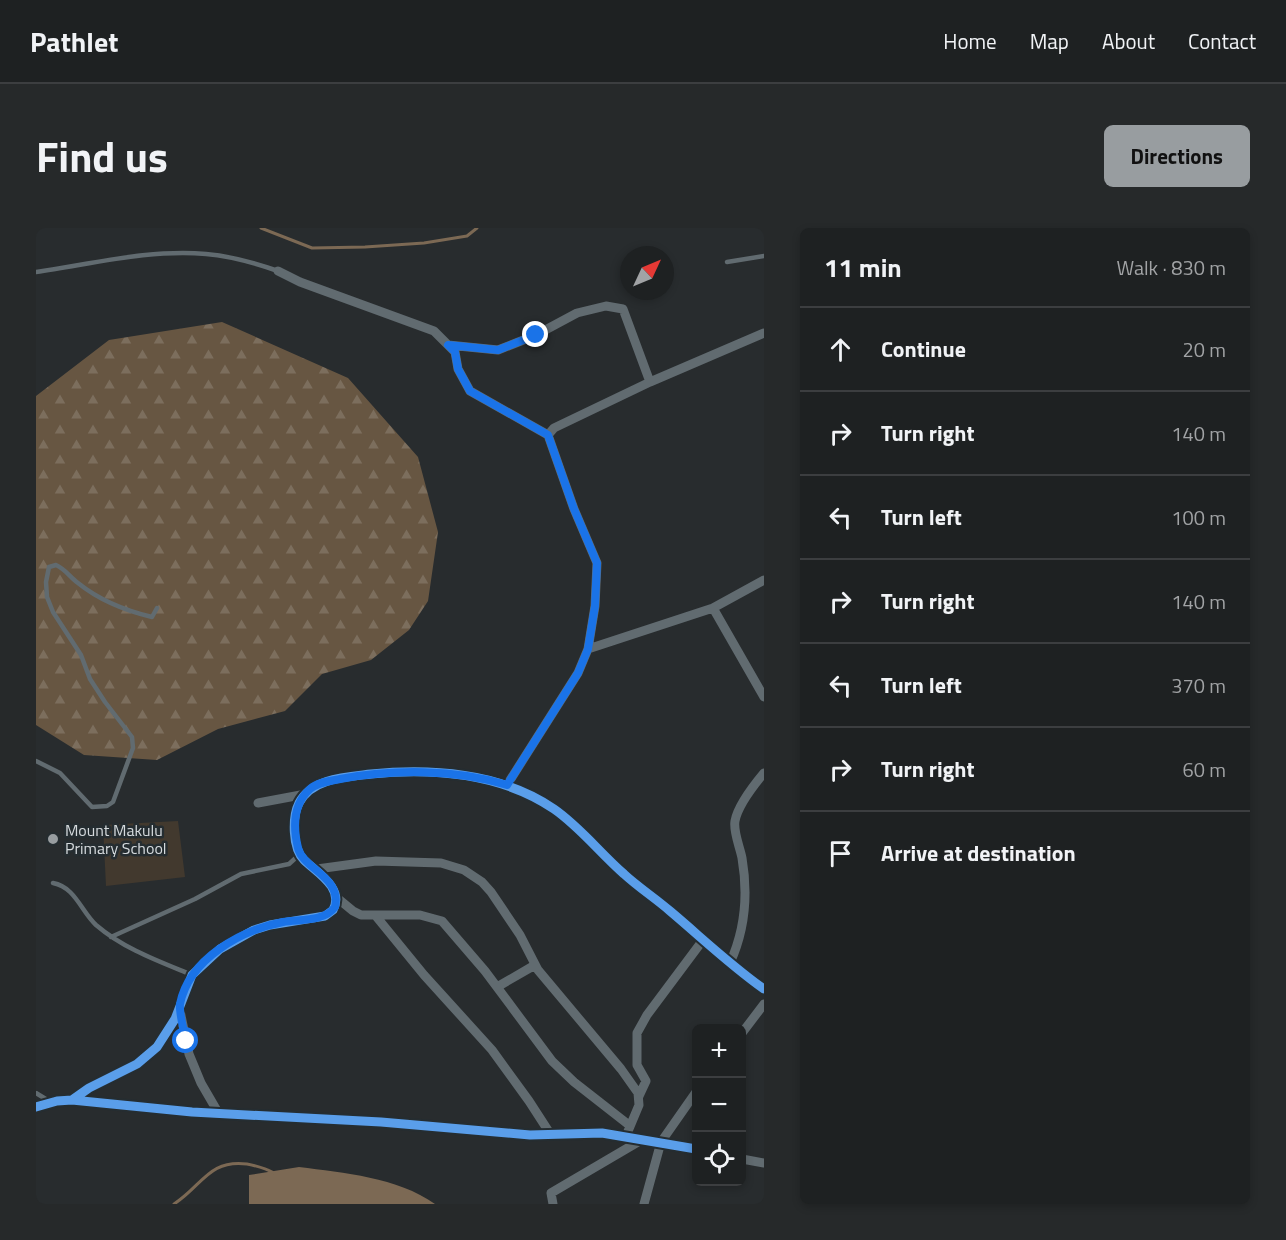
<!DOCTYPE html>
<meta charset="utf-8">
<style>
:root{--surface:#1e2122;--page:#26292a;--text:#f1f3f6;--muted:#a1a3a5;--line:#3c3e40;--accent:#989da0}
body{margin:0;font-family:"Titillium Web",sans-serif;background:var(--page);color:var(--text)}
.controls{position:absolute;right:18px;bottom:18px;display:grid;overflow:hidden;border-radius:9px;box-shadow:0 3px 9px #0003}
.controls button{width:54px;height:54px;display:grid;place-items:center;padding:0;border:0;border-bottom:2px solid var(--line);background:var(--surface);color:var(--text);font:30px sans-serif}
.compass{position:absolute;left:584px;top:18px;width:54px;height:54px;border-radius:50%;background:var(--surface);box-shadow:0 3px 9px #0003;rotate:46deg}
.stop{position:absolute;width:18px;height:18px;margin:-14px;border:4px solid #1a73e8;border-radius:50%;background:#fff}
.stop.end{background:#1a73e8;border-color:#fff;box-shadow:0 2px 6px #0008}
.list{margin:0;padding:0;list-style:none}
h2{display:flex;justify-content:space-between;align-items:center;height:78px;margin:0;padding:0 24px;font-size:26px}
h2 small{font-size:20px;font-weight:400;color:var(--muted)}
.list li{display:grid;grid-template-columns:39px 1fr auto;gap:18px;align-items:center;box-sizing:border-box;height:84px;padding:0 24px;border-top:2px solid var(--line)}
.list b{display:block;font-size:22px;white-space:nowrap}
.list em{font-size:20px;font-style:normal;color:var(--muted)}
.icon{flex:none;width:33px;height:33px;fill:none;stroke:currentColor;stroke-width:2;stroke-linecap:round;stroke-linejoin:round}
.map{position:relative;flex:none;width:728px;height:976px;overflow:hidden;border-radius:9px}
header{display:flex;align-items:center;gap:36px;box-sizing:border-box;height:84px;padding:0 30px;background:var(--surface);border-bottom:2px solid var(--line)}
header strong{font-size:28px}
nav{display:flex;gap:33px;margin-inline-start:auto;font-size:21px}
.intro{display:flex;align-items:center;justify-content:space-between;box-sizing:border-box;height:144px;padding:0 36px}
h1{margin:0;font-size:42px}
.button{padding:15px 27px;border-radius:9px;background:var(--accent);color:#111;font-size:21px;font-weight:700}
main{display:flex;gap:36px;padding:0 36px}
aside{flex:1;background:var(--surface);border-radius:9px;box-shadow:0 3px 9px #0003}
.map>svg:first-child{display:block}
.forest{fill:url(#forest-firs)}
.pitch{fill:#42392e}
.water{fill:#7c6954}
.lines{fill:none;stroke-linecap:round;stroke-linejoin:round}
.stream{stroke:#7c6954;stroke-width:3}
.lane{stroke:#616b70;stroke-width:4.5}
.street{stroke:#616b70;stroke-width:9}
.cycleway-casing{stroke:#252d31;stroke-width:13}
.cycleway{stroke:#5a9eea;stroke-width:9}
.route{stroke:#1a73e8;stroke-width:8}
.poi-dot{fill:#989da0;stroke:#252d31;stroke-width:2}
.labels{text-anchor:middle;stroke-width:5;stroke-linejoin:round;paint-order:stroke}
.poi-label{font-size:16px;fill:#d5dadd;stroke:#252d31;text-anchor:start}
</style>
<header>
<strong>Pathlet</strong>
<nav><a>Home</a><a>Map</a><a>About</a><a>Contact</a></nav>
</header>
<div class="intro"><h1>Find us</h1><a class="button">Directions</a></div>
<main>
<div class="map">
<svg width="728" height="976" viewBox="0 0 728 976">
<defs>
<pattern id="forest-firs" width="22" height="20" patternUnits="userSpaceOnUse" patternTransform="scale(1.5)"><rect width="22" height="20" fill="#675642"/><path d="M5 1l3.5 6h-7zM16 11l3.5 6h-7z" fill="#7c6e5d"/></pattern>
</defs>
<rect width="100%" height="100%" fill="#282c2e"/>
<path class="forest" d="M186,94l126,56 70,79 20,75 -10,69 -19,29 -38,30 -49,14 -37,37 -67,18 -61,31 -73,-5 -48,-30v-329l73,-56z"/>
<path class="pitch" d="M142,593l7,56 -79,9 -3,-61z"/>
<path class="water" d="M263,939c45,6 98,10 136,37h-186v-29z"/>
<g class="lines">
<path class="stream" d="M225,0l51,20 53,-1 59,-4 43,-7 10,-8
M138,976c28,-18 35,-45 73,-40 10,2 18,4 27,9"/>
<path class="lane" d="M691,34l37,-6
M0,44c56,-8 114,-23 170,-18 25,2 49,9 72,17
M0,533l24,12 32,34 15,-1 6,-4 20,-54 -1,-11 -27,-35 -15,-23 -9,-24 -28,-43 -6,-15 -1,-15 3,-15 7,-2c9,4 14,12 22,18 21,17 49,28 74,34l5,-9
M17,655c22,4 28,28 43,42 28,24 62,36 96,50
M75,709l84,-38 46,-25 48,-10 11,-10
M0,865l13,8"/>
<path class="street" d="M242,43l22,11 134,49 21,21 3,17 12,22 78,44
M412,117l50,5 38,-15 41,-22 29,-7 17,3 27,73
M677,380l51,89
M552,421l7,-43 2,-43 -23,-54 -26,-74 6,-7 96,-46 114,-49
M471,557l71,-112 10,-24 125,-41 51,-28
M222,575l48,-9
M281,641l59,-8 65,2 23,7 18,12 9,10 29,43 18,35 83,99 17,24 1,12 -13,31
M300,669l17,14 8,4h59l22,6 43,50 67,90 22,21 55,43
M339,687l49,60 68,75 37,51 22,34
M694,735c15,-33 18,-70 12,-105 -2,-11 -9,-26 -7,-37 3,-16 19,-36 29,-48
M461,759l38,-22
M143,778l10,48 12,29 18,31
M706,805l22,-29
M603,868l7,-15 -9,-16v-32l10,-18 56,-75
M36,872l17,-12 48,-24 20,-17 18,-28 17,-44 28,-26 34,-19 16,-5 55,-9 8,-6c12,-22 -17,-38 -29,-50 -12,-12 -12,-43 -5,-57 13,-25 47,-26 72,-29 62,-6 130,-1 183,35 26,18 46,44 70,65 14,13 31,24 46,37 31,26 60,54 94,78
M0,879l21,-6 15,-1 120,12 189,10 149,13 72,-2 94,16
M706,931l22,4
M517,976l-2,-11 92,-54
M608,976l17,-62 35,-50"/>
<defs>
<path id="cycleway" d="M36,872l17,-12 48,-24 20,-17 18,-28 17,-44 28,-26 34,-19 16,-5 55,-9 8,-6c12,-22 -17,-38 -29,-50 -12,-12 -12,-43 -5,-57 13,-25 47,-26 72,-29 62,-6 130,-1 183,35 26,18 46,44 70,65 14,13 31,24 46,37 31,26 60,54 94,78
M0,879l21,-6 15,-1 120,12 189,10 149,13 72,-2 94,16"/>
</defs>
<use href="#cycleway" class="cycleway-casing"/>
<use href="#cycleway" class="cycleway"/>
</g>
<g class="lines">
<path class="route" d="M150,813c-2,-9 -7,-29 -6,-37 9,-45 61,-74 103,-82 17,-3 41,0 52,-15 7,-30 -32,-38 -37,-59 -5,-21 -5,-44 12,-59 8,-7 20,-8 30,-10 54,-10 115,-10 167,6l71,-112 10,-24 7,-43 2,-43 -23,-54 -26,-74 -78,-44 -12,-22 -3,-17 -7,-7 50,5 38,-15"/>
</g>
<circle class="poi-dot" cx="17" cy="611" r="6"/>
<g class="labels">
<g class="poi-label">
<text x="29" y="608">Mount Makulu<tspan x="29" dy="18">Primary School</tspan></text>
</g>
</g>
</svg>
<div class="controls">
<button>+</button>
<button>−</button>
<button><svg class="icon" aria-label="locate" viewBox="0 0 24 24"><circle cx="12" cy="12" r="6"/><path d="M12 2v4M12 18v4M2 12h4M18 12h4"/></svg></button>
</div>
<svg class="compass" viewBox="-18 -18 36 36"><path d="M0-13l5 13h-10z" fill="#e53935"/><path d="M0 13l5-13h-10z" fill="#a1a3a5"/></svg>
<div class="stop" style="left:150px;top:813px"></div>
<div class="stop end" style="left:500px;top:107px"></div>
</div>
<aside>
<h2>11 min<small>Walk · 830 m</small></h2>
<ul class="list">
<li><svg class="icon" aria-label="ahead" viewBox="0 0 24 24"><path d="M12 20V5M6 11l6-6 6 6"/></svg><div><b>Continue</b></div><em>20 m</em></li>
<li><svg class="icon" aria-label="right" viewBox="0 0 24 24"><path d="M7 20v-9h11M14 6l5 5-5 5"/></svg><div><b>Turn right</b></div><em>140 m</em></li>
<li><svg class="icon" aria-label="left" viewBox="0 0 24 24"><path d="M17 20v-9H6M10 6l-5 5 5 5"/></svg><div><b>Turn left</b></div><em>100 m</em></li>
<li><svg class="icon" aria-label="right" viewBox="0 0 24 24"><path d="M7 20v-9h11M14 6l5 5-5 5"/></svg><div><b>Turn right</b></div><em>140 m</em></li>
<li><svg class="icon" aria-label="left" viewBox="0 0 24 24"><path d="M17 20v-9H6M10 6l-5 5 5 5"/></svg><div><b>Turn left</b></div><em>370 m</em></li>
<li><svg class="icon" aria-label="right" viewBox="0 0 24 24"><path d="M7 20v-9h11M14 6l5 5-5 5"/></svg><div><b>Turn right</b></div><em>60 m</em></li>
<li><svg class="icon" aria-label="arrive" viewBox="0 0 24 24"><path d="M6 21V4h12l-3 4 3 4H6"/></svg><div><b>Arrive at destination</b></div></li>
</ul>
</aside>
</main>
